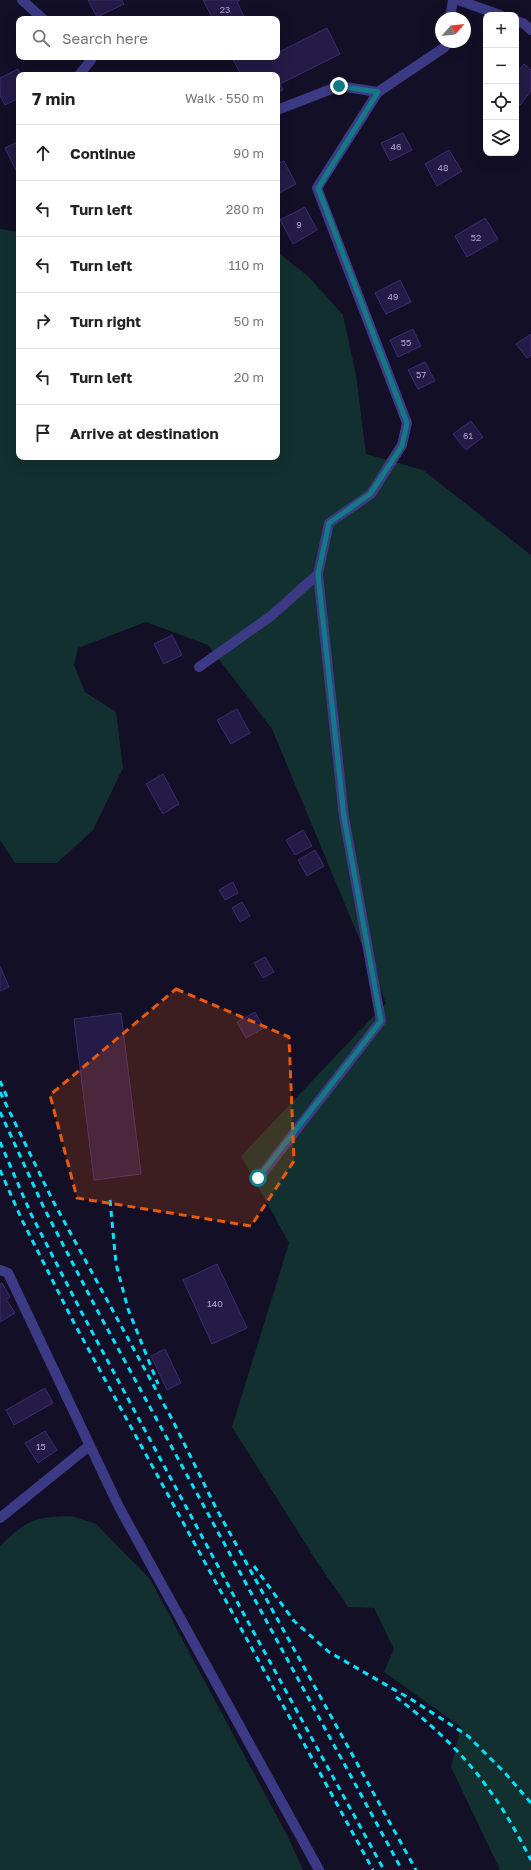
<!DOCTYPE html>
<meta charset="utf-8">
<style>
:root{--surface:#fff;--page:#f2f2f2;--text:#222;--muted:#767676;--line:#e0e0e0}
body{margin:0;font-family:"Golos Text",sans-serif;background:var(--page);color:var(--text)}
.controls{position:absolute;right:12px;top:12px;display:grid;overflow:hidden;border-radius:8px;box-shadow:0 4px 16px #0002}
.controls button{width:36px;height:36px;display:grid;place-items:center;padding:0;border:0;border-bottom:1px solid var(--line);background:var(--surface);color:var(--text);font:20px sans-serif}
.compass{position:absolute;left:435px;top:12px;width:36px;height:36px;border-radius:50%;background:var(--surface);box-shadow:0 4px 16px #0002;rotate:63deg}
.stop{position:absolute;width:12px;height:12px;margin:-9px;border:3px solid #137a85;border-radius:50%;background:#fff}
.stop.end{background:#137a85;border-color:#fff;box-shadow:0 1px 4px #0008}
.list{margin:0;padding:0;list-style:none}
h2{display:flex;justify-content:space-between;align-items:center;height:52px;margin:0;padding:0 16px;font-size:17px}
h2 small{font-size:13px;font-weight:400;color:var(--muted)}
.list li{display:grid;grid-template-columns:26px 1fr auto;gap:12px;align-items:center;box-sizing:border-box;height:56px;padding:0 16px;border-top:1px solid var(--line)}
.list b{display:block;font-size:15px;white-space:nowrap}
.list em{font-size:13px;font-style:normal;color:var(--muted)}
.icon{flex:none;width:22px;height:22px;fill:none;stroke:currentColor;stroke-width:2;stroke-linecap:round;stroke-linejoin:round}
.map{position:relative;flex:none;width:531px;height:1870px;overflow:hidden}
.search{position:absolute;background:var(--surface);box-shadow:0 4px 16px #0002;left:16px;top:16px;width:264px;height:44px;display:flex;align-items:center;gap:10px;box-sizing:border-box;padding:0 14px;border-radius:8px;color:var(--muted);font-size:15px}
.panel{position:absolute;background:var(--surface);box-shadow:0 4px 16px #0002;left:16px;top:72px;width:264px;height:388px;border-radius:8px}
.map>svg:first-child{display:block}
.green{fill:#12302f}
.building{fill:#241b47;stroke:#3b2d73}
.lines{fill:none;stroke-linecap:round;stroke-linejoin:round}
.street{stroke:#3d3a85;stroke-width:10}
.rail{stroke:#00e5ff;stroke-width:3;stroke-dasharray:6 5;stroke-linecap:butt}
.route{stroke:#137a85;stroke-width:5}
.marked{fill:#e8590c;fill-opacity:0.2;stroke:#e8590c;stroke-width:3;stroke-dasharray:8 5;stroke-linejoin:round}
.labels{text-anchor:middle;stroke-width:4;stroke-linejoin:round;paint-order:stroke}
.number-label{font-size:9px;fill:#aca6d1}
</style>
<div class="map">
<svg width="531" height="1870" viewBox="0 0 531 1870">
<rect width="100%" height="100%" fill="#130f26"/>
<path class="green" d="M0,229l19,3v225h258v-205l31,24 35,39 13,60 10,79 57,16 108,85v1315h-31l-49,-103 10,-40 -77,-55 10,-23 -20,-41 -26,-1 -31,-45 -85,-135 57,-184 -48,-87 145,-153 -114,-274 -64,-84 -62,-23 -68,26 -4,17 11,27 31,20 7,56 -30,62 -36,33h-42l-15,-23z
M72,1516l24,8 54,55 138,258 15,33h-303v-324c27,-26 34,-29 72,-30z"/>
<path class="building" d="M88,0h34l2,4 -27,13z
M203,0h37l-3,2 8,17h-32z
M327,28l13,26 -60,30 3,6 -6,3v-18h-36l-9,-18h33l1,1 11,-1v-4z
M524,64l7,6v21l-11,14 -4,-3v-28z
M18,69l3,6h-2v23l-14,7 -5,-10v-17z
M403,133l9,17 -22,11 -9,-18z
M19,141v30l-2,1 -12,-24z
M449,150l13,21 -25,15 -12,-22z
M284,161l12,23 -19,10v-30z
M305,207l12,23 -24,14 -13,-24z
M485,218l13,21 -31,18 -12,-21z
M400,280l11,22 -25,12 -11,-21z
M413,329l8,17 -23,11 -8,-17z
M531,334v21l-4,3 -11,-14z
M425,362l10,19 -17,8 -10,-19z
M471,421l12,16 -17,13 -13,-16z
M172,635l10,20 -18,9 -10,-20z
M237,709l13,24 -19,11 -14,-24z
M163,774l16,30 -16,10 -17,-30z
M303,830l9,16 -17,9 -9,-15z
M315,850l9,16 -17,10 -9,-16z
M233,882l5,11 -13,7 -6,-10z
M242,902l8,14 -10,6 -8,-14z
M265,957l9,15 -11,6 -9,-15z
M0,966l9,21 -9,4z
M255,1012l9,16 -18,10 -9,-16z
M121,1013l20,161 -47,6 -20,-161z
M217,1264l30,64 -35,16 -29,-64z
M2,1283l8,14 -4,2 9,14 -15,9v-38z
M165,1349l16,34 -14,7 -16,-34z
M45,1388l8,15 -39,22 -8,-15z
M45,1431l12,19 -19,13 -13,-20z"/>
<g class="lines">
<path class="street" d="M22,0l21,19
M458,0l42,15
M450,18l3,-18
M516,21l7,2 8,7
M79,75l12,-15 -3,-3
M378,92l67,-45 1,-5
M199,667l72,-51 47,-42 11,-51 42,-29 31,-49 5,-22 -90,-235 61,-96 -39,-6 -62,24
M259,1178l122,-157 -37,-204 -26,-243
M0,1270l8,3 111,234 200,363
M0,1518l89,-72"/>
<path class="rail" d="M0,1081l7,16
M0,1092l53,109 120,220 43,87 200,362
M0,1112l44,96 52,100 306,562
M0,1142l31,72 52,101 158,294 143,261
M0,1170l22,50 51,101 300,549
M110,1200l6,64 12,45 30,75
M254,1566l40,55 35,31 85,49 54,35 37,37 26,30
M396,1697c33,25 67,56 91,90 17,22 31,48 44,73"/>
</g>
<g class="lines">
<path class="route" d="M258,1178l123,-157 -37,-204 -26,-243 11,-51 41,-29 32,-48 5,-23 -89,-235 60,-96 -39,-6"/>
</g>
<path class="marked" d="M176,989l113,48 5,124 -43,65 -174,-28 -27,-103z"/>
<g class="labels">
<g class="number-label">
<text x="225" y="13">23</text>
<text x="396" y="150">46</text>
<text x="443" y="171">48</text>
<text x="299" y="228">9</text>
<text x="476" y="241">52</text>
<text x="393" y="300">49</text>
<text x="406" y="346">55</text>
<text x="421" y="378">57</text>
<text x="468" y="439">61</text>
<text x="215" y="1307">140</text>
<text x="41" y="1450">15</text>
</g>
</g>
</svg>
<div class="controls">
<button>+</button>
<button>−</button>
<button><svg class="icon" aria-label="locate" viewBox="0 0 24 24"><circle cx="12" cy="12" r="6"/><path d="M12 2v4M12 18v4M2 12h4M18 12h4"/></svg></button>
<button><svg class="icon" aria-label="layers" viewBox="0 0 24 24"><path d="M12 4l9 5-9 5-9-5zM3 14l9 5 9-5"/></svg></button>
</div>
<svg class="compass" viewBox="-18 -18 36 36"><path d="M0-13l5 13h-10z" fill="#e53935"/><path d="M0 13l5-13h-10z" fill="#767676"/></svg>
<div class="stop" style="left:258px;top:1178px"></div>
<div class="stop end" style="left:339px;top:86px"></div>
<div class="search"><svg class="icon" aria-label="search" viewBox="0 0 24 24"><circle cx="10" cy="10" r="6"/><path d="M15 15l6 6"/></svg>Search here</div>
<section class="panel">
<h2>7 min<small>Walk · 550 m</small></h2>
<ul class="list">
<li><svg class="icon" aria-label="ahead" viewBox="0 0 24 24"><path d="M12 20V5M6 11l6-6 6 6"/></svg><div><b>Continue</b></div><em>90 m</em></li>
<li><svg class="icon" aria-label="left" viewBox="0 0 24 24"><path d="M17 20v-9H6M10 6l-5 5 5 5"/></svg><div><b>Turn left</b></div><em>280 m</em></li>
<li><svg class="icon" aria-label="left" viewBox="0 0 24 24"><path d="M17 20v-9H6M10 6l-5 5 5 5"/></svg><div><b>Turn left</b></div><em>110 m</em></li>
<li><svg class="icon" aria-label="right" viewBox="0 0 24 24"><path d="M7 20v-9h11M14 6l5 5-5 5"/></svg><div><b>Turn right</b></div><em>50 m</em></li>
<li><svg class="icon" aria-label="left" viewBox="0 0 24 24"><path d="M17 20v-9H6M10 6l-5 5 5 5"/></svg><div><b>Turn left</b></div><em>20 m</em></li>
<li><svg class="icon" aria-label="arrive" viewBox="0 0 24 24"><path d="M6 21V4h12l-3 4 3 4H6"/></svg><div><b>Arrive at destination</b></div></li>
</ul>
</section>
</div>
